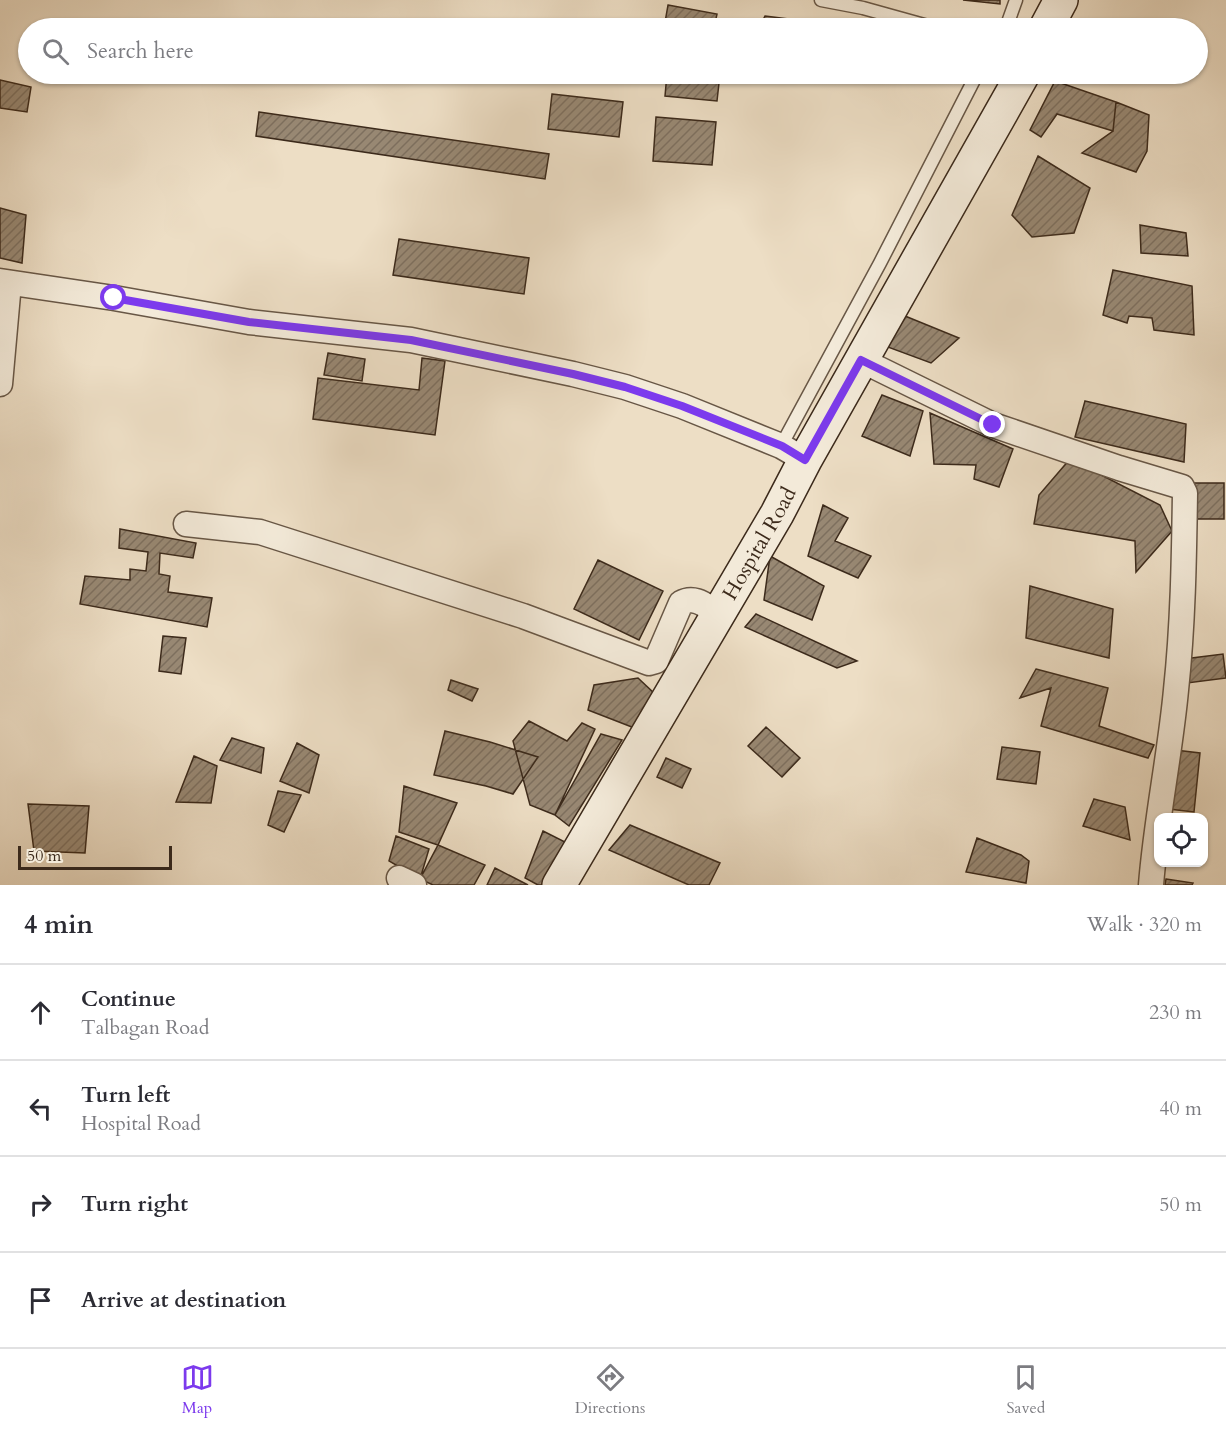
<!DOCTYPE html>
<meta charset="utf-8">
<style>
:root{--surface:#fff;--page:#f2f2f3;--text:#2b2b33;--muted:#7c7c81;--line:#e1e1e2;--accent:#7c3aed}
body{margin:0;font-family:Cardo,serif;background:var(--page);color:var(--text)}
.controls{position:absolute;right:18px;bottom:18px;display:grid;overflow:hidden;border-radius:12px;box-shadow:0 2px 4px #0004}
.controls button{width:54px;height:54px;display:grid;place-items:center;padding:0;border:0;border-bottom:2px solid var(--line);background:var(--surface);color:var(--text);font:30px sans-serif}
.scale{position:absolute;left:18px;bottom:15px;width:154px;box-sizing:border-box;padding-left:6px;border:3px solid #3c2a1b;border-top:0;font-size:16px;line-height:21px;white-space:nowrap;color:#3c2a1b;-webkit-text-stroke:4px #f3ead9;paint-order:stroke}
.stop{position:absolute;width:18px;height:18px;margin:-14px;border:4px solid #7c3aed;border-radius:50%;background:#fff}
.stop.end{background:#7c3aed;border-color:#fff;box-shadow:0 2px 6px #0008}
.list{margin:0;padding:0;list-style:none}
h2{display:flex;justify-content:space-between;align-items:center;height:78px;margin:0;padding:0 24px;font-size:26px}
h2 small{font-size:20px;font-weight:400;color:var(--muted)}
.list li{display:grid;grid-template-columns:39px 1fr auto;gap:18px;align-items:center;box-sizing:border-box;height:96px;padding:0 24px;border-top:2px solid var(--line)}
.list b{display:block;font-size:22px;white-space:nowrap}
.list p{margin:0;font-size:20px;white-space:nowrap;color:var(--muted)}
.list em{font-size:20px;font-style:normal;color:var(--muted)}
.icon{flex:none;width:33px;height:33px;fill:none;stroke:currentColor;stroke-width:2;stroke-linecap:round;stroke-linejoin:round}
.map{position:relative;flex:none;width:1226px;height:885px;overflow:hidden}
.search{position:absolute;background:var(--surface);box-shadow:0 2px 4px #0004;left:18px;right:18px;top:18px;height:66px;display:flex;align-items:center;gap:15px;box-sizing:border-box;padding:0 21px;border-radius:33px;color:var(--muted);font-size:22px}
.sheet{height:462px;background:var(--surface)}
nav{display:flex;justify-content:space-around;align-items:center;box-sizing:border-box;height:84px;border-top:2px solid var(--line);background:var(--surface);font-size:16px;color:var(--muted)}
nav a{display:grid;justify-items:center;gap:3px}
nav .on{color:var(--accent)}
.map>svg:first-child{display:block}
.building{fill:url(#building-hatch);stroke:#3c2a1b;stroke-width:1.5}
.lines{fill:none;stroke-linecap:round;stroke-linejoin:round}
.service-casing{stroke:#685746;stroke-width:15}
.minor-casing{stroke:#685746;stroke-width:27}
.secondary-casing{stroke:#3c2a1b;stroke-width:36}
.service{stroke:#f3ead9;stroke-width:12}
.minor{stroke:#f3ead9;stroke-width:24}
.secondary{stroke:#f3ead9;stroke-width:33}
.route{stroke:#7c3aed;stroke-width:8}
.labels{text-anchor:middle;stroke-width:5;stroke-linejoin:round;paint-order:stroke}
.street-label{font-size:21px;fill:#3c2a1b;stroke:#f3ead9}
</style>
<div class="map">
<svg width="1226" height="885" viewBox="0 0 1226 885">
<defs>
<pattern id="building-hatch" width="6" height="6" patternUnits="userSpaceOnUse" patternTransform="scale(1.5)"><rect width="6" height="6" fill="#988873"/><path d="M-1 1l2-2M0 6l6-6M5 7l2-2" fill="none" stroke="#7d6f5e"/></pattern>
</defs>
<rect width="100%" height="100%" fill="#eddec5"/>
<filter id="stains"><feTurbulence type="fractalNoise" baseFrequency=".00333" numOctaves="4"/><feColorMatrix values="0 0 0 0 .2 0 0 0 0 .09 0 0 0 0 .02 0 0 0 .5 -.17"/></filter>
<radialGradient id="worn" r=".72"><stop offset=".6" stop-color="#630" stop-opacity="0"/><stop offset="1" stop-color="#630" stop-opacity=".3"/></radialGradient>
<path class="building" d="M963,0h37v4z
M668,5l49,9 -3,14h-50z
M765,16l87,11v1h-93z
M667,74h53l-3,27 -52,-5z
M1083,74h19l2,1 -3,5z
M0,80l31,7 -4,25 -27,-4z
M1055,81l61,21 -3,29 -56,-17 -16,23 -11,-7z
M552,94l71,8 -4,35 -71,-8z
M1116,102l33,13 -2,36 -11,21 -54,-19 31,-22z
M259,112l290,42 -4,25 -289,-43z
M656,117l60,5 -4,43 -59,-4z
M1038,156l52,32 -16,45 -42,4 -20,-22z
M0,208l26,7 -4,48 -22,-5z
M1140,225l46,8 2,23 -47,-3z
M399,239l130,19 -5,36 -131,-19z
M1113,270l79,16 2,49 -40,-5 -2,-12 -23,-2 -2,7 -24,-8z
M905,316l54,22 -28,25 -46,-17z
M328,353l37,6 -3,22 -38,-6z
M422,358l23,3 -10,74 -122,-16 5,-41 101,12z
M882,395l41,16 -13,45 -48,-20z
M1085,401l101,23 -2,38 -109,-25z
M930,413l83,36 -14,38 -25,-8 2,-14 -42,-1z
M1070,459l90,46 12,26 -36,41 -1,-31 -101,-17 5,-29z
M1191,483h33v36h-33z
M823,505l25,13 -13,23 36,15 -13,22 -50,-22z
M120,529l76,14 -3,15 -33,-5 -1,21 11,2 -2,16 44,6 -5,29 -127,-23 5,-28 45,4v-11l16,2 2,-19 -29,-4z
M770,556l54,30 -12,34 -48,-20z
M598,560l65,31 -24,49 -65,-31z
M1030,586l83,23 -4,49 -83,-20z
M756,614l101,47 -20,7 -92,-41z
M163,636l23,2 -5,36 -22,-3z
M1223,654l3,24 -39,5 -3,-24z
M1036,669l72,19 -9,38 55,19 -6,13 -107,-32 10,-38 -31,10z
M638,678l18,17 -19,34 -49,-19 6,-25z
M451,680l27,9 -6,12 -24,-11z
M529,721l38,20 15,-18 13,6 -40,86 -25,-10 -17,-64z
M766,727l34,31 -18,19 -34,-31z
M445,731l45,11 48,15 -25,37 -27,-8 -52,-11z
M601,734l21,6 -53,86 -14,-11z
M232,738l32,10 -3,25 -41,-13z
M297,743l22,12 -10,38 -29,-12z
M1002,747l38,5 -4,32 -39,-5z
M1175,750l25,3 -6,59 -25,-3z
M194,756l23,10 -6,37 -35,-1z
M666,758l25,11 -9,19 -25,-11z
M404,786l53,17 -19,42 -39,-13z
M278,791l23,4 -17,37 -16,-7z
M1094,799l31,8 5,33 -47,-14z
M28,804l61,2 -4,47 -51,-2z
M630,825l90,38 -11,22h-20l-80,-35z
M543,831l28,14 -20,40h-13l-13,-7z
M396,836l33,13 -9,30 -31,-18z
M977,838l44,17 8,6 -3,22 -60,-11z
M438,845l47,20 -11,20h-41l-13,-6z
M495,868l33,17h-41z
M1166,879l27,4 -1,2h-27z"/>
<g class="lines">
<defs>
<path id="service" d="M821,0l42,8 72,20
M1006,28l10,-28
M781,446l99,-183 97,-189"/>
<path id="minor" d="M0,281l114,17 135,24 162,18 162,34 52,13 57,19 99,40 24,14
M861,360l132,65 126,43 63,19 3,6c-1,66 -2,132 -9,197 -6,65 -20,130 -25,195
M0,384l9,-101
M186,524l74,8 263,84 126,47 7,-2 25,-58c14,-8 25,3 37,10
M399,878l15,7"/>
<g id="secondary">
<path d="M1046,28l15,-28"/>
<path id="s1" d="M559,885l218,-371 28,-54 218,-386"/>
</g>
</defs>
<use href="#service" class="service-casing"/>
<use href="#minor" class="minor-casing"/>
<use href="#secondary" class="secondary-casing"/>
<use href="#service" class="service"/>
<use href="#minor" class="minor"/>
<use href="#secondary" class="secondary"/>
</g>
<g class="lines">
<path class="route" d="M114,298l135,24 162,18 162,34 52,13 57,19 100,40 23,14 56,-100 132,65"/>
</g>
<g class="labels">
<g class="street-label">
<text dy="7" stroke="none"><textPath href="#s1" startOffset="396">Hospital Road</textPath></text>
</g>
</g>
<rect width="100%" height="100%" filter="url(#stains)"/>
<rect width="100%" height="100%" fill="url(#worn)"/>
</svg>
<div class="controls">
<button><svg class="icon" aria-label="locate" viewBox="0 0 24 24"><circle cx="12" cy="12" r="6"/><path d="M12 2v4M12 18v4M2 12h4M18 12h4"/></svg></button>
</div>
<div class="scale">50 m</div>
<div class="stop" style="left:114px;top:298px"></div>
<div class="stop end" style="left:993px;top:425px"></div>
<div class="search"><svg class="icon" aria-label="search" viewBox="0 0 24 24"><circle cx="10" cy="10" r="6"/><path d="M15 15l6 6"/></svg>Search here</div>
</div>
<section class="sheet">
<h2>4 min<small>Walk · 320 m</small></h2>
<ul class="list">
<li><svg class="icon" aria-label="ahead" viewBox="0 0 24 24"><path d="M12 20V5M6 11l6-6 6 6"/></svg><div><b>Continue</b><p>Talbagan Road</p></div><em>230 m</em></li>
<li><svg class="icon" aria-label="left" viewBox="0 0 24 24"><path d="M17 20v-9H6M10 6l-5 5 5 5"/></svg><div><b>Turn left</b><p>Hospital Road</p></div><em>40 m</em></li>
<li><svg class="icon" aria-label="right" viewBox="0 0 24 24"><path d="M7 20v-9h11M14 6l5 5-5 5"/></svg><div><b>Turn right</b></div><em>50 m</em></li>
<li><svg class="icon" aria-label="arrive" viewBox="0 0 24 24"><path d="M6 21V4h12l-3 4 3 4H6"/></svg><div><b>Arrive at destination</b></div></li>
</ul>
</section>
<nav>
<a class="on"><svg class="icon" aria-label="map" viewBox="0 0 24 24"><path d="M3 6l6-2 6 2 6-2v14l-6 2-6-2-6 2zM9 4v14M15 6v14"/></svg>Map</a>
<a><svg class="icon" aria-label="directions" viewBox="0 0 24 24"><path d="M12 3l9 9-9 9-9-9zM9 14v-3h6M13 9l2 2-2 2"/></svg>Directions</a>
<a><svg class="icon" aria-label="saved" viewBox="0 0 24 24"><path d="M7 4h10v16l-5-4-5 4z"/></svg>Saved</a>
</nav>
